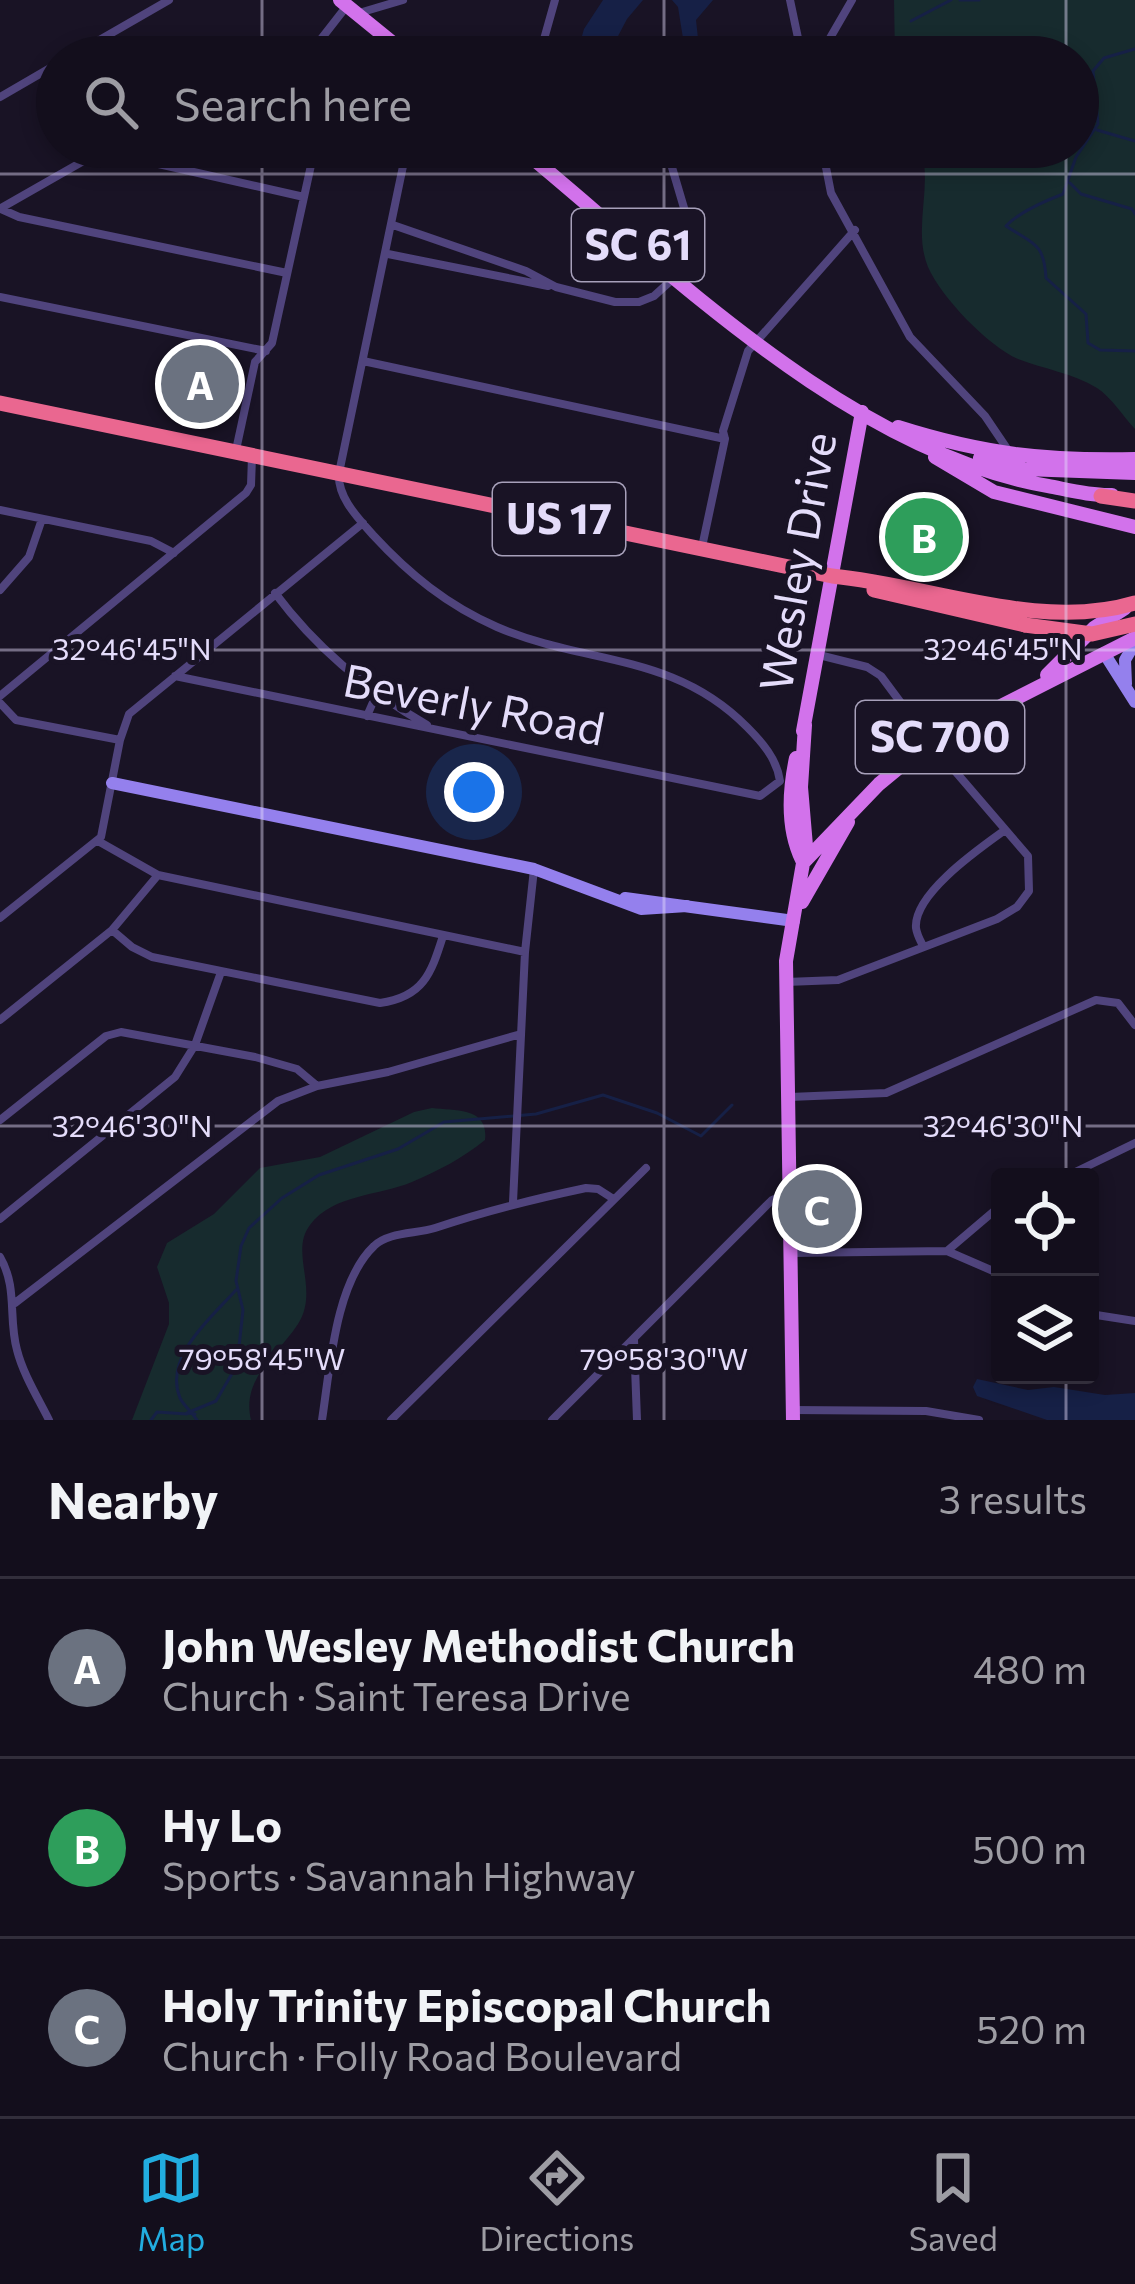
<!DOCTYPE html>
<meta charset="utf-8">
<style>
:root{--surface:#130e1c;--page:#1c1725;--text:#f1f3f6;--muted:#9d9ca3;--line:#322e3b;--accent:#22ade0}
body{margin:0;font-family:Commissioner,sans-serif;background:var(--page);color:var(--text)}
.controls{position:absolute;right:36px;bottom:36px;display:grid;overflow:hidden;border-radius:12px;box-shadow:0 6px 18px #0003}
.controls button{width:108px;height:108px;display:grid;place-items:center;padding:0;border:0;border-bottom:3px solid var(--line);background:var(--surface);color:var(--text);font:60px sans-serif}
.you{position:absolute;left:474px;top:792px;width:42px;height:42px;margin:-30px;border:9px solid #fff;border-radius:50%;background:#1a73e8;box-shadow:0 0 0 18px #1a73e833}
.badge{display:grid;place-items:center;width:78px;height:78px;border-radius:50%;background:var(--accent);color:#fff;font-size:39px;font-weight:700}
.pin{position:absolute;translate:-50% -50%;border:6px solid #fff;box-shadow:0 3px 12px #0006}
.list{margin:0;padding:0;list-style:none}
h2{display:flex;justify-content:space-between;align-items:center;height:156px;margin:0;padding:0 48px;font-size:51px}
h2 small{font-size:39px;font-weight:400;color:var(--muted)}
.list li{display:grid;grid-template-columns:78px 1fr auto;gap:36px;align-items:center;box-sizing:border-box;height:180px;padding:0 48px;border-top:3px solid var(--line)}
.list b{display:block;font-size:45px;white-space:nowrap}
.list p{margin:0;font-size:39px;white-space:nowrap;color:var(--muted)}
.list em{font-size:39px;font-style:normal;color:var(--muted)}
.icon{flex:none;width:66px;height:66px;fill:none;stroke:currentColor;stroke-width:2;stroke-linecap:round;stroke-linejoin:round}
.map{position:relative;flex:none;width:1135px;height:1420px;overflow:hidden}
.search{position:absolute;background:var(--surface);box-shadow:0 6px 18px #0003;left:36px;right:36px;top:36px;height:132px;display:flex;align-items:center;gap:30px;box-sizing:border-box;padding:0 42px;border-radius:66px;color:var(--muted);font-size:45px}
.sheet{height:696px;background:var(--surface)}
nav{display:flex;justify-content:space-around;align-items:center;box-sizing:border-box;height:168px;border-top:3px solid var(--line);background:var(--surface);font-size:33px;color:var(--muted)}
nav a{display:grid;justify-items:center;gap:6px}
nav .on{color:var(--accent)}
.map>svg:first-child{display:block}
.green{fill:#172b2e}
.water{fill:#162046}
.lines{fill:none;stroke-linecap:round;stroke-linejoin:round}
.stream{stroke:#162046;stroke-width:3}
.street{stroke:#50447d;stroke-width:8}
.secondary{stroke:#9480ed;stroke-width:12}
.primary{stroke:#d272eb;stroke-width:14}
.highway{stroke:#ea6790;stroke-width:15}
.highway-bridge{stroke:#ea6790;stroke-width:15}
.ticks{fill:none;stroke:#e4dcfa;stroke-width:3;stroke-opacity:0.45}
.labels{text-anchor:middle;stroke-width:10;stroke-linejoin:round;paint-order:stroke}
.shield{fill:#191325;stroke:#a7a0ba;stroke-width:3}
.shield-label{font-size:42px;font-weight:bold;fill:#e4dcfa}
.street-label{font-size:45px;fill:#e4dcfa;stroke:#191325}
.ticks-label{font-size:30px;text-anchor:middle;fill:#e4dcfa;stroke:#191325;stroke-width:10;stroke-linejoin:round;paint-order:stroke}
</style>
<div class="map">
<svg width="1135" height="1420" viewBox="0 0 1135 1420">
<rect width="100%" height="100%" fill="#191325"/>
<path class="green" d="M894,0h241v429c-12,-13 -24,-32 -38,-41 -25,-15 -53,-19 -79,-29 -30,-13 -77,-62 -90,-92 -16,-39 6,-83 -8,-120h158v-90h-183z
M432,1108c24,3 57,-1 53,32 -22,18 -47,31 -73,42 -33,14 -79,12 -102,43 -21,27 10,65 -12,99 -20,31 -57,54 -47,96h-119l37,-96v-21l-12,-36 10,-24 47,-29 46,-46 60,-11 94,-45z"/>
<path class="water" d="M603,0h40l-16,19 -20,38h-31l8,-28z
M672,0h41l-17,20 4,37h-14l-8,-50z
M977,1379l51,11 26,-3 51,8 30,-2v27h-88l-70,-24 -4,-9z"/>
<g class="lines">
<path class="stream" d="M960,0h19
M911,21l40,-21
M1135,49l-31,9 -11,13 5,53 -22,33 -13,37c-18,7 -44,18 -57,32 27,18 38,16 40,52l40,36 2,29 12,7 35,1
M1097,130l38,11
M1070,183l11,11 51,15 3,5
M195,1414l-8,-1 29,-12 21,-36 6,-55 -7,-29 5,-35 8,-18 33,-30 37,-23 79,-26 46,-27 92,-8 67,-19 54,18 44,23 31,-31
M151,1420l6,-8 30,2
M197,1420c-5,-8 -13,-14 -17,-22 -17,-41 32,-81 56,-108"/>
<path class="street" d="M790,0l12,57
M359,13l44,-13
M70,57l99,-57
M307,57l39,-50
M539,57l16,-57
M819,57l33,-57
M0,97l57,-33
M110,147l22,11 172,39
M822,147l9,46 79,144 75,79 25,37
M1,208l107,-61
M1,209l18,8 268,56
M393,225l133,46 30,16 59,15h24l15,-6 22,-20 15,-24 1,-17 -26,-88
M388,254l160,32
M0,297l266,54
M363,361l362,78
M236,450l19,-88 17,-19 43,-196
M0,510l151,31 23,12
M702,547l23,-108 -2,-8 25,-80 107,-121
M0,590l29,-33 13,-38
M275,593c41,55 93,98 152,132
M175,676l585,120 20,-15c-3,-22 -18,-39 -33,-54 -74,-75 -161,-62 -250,-100 -50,-22 -88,-53 -124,-92 -15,-17 -36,-38 -34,-62l68,-326
M0,696l246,-203 5,-8 1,-28
M0,703l16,17 104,20
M367,716l10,-23
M98,841l60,34 367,77
M0,918l101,-81 19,-97 9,-26 234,-191
M112,930l20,17 20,10 228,46c43,-6 51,-29 63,-67
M923,946c-3,-6 -6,-11 -7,-18 -3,-34 64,-80 89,-98
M786,982l52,-2 159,-61 20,-12 12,-16 -1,-35 -98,-114 -49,-66 -14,-9 -48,-12
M0,1020l112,-90 46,-55
M790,1097l96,-4 210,-93 22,3 17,22
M0,1120l106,-84 15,-4 134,25 42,12 19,16
M1065,1177l70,-34
M513,1202l12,-250 9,-83
M0,1219l175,-142 20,-32 26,-73
M947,1251l53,-45
M790,1253l157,-2 53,23
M0,1257c18,31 8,61 17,93 6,24 21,48 32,70
M15,1303l263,-202 39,-15 71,-14 133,-38
M1090,1314l45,7
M634,1340l3,80
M792,1410l134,1 53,9
M322,1420c8,-51 13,-137 52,-174 14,-14 42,-12 61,-18 50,-17 99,-29 151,-40l12,1 14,9
M391,1420l255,-252
M552,1420l220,-220 17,-8"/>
<path class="secondary" d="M1104,653l31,49
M1126,684l-1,-24 10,-17
M112,783l422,86 107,40 46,-3
M625,898l169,23"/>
<path class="primary" d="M340,0l70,57
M519,147c151,124 331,305 529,339 21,4 43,10 64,9
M898,427c85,27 148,34 237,32
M935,457l59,35 141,35
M980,458l44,11 111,4
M1047,675l47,-47 31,-20
M803,731l59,-319
M796,758c-7,33 -9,71 6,102
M805,861l74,-77 51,-42 205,-104
M802,902l46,-80
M793,1420l-7,-459 20,-115 -5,-59 4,-62"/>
<path class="highway" d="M0,403l832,173c97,9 207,56 303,27
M1101,496l34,5
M874,590l151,35"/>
<path class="highway-bridge" d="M1025,625l67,9 43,-10"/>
</g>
<path class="ticks" d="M262,0v57M664,0v57M1066,0v57M262,147v1273M664,147v1273M1066,147v1030M0,174h1135M0,650h1135M0,1126h1135M1066,1375v45"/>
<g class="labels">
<g class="shield">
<rect x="572" y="209" width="132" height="72" rx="9"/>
<rect x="493" y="483" width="132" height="72" rx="9"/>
<rect x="856" y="701" width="168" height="72" rx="9"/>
</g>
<g class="shield-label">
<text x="638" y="260">SC 61</text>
<text x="559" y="534">US 17</text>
<text x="940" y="752">SC 700</text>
</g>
<g class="street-label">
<text transform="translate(798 562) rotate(-80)" y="16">Wesley Drive</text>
<text transform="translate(474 705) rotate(11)" y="16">Beverly Road</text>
</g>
</g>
<g class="ticks-label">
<text x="132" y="660">32°46'45"N</text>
<text x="1003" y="660">32°46'45"N</text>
<text x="132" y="1137">32°46'30"N</text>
<text x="1003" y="1137">32°46'30"N</text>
<text x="262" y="1370">79°58'45"W</text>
<text x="664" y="1370">79°58'30"W</text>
</g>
</svg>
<div class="controls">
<button><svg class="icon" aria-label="locate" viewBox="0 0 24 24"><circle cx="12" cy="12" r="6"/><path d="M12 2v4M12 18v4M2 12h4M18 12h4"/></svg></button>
<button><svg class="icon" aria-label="layers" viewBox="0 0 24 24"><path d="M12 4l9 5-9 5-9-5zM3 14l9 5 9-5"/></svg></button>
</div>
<div class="you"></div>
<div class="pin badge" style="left:200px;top:384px;background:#6b7280">A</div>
<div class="pin badge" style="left:924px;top:537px;background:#2e9e5b">B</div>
<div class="pin badge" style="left:817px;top:1209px;background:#6b7280">C</div>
<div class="search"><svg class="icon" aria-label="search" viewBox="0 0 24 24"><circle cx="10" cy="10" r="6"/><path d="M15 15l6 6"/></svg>Search here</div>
</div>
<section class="sheet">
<h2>Nearby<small>3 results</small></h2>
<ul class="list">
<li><span class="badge" style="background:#6b7280">A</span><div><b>John Wesley Methodist Church</b><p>Church · Saint Teresa Drive</p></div><em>480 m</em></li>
<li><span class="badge" style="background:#2e9e5b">B</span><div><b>Hy Lo</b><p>Sports · Savannah Highway</p></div><em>500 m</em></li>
<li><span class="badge" style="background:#6b7280">C</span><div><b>Holy Trinity Episcopal Church</b><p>Church · Folly Road Boulevard</p></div><em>520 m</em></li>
</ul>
</section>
<nav>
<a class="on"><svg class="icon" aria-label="map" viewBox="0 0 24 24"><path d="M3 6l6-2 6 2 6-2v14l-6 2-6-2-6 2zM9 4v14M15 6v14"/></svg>Map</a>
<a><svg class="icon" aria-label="directions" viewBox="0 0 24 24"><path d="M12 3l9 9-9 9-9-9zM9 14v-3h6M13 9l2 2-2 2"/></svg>Directions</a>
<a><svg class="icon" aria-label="saved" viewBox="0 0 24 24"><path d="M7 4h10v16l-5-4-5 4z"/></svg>Saved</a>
</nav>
